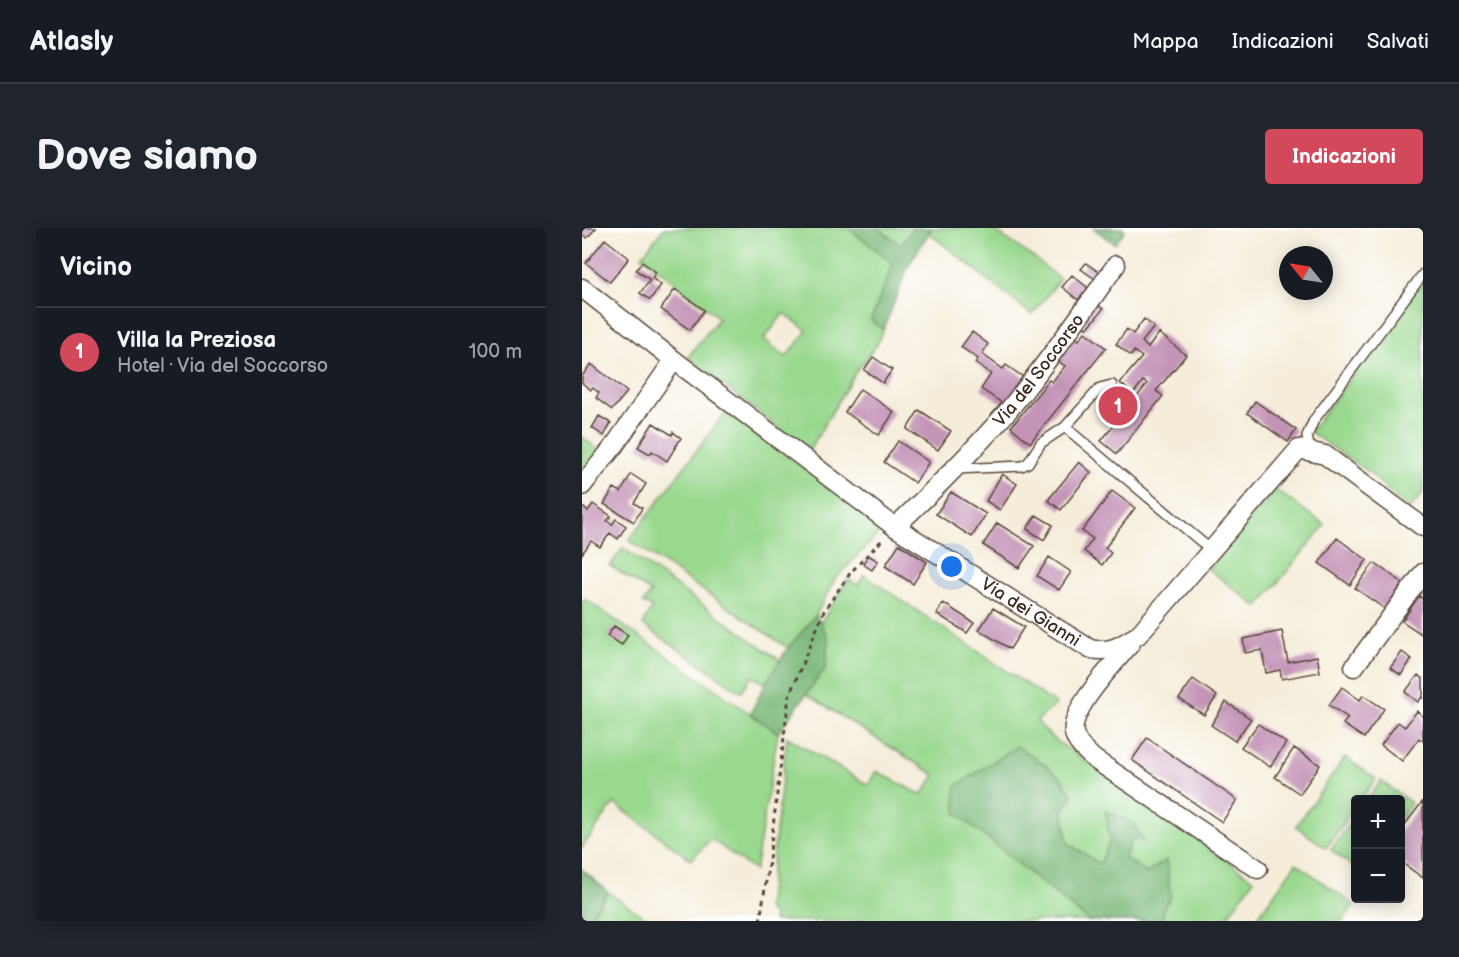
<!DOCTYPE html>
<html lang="it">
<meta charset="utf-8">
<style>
:root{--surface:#171b24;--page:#20242c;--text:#f1f3f6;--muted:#9ea1a6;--line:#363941;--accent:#d1495b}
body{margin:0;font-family:"Balsamiq Sans",sans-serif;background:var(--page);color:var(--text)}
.controls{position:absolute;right:18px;bottom:18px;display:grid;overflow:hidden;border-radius:6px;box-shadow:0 3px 15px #0003}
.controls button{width:54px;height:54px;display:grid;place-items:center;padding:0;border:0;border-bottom:2px solid var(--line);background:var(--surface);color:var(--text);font:30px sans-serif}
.compass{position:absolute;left:697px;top:18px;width:54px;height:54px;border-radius:50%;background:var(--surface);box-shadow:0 3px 15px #0003;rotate:300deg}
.you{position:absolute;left:370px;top:339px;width:21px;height:21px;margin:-15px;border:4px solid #fff;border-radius:50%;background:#1a73e8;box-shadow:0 0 0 9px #1a73e833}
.badge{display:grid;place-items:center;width:39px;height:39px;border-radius:50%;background:var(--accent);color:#fff;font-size:20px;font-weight:700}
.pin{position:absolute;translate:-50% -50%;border:3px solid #fff;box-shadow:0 2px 6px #0006}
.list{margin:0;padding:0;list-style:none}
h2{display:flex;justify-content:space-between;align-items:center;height:78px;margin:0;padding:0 24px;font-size:26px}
h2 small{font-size:20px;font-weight:400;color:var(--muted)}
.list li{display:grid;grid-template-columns:39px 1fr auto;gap:18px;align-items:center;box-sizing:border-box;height:90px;padding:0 24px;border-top:2px solid var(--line)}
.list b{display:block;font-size:22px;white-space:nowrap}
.list p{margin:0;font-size:20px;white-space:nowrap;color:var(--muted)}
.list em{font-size:20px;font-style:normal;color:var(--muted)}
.map{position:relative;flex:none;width:841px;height:693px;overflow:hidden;border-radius:6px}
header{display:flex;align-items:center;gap:36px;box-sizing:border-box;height:84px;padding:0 30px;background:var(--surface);border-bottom:2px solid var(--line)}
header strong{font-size:28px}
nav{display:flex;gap:33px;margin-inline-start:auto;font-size:21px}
.intro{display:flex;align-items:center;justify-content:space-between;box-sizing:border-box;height:144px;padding:0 36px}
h1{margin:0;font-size:42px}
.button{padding:15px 27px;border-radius:6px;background:var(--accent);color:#fff;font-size:21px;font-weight:700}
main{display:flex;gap:36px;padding:0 36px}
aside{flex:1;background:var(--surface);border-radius:6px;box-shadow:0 3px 15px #0003}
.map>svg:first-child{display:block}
.green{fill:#99d88e;stroke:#6a8156;stroke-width:1.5;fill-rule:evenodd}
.forest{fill:#7ab879;stroke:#5a714c;stroke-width:1.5}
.building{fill:#c494b7}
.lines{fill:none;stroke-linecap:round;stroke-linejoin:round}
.service-casing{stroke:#57473a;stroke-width:12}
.minor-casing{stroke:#57473a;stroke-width:21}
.path{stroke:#57473a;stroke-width:3;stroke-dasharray:4.5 4.5;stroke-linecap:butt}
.service{stroke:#fff;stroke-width:9}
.minor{stroke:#fff;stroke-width:18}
.labels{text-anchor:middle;stroke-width:4.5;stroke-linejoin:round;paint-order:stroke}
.street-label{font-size:18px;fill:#3b2a1e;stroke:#fff}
</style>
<header>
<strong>Atlasly</strong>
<nav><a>Mappa</a><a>Indicazioni</a><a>Salvati</a></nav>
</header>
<div class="intro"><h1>Dove siamo</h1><a class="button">Indicazioni</a></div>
<main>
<aside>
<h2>Vicino<small></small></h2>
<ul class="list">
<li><span class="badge">1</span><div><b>Villa la Preziosa</b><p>Hotel · Via del Soccorso</p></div><em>100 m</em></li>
</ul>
</aside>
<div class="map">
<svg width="841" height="693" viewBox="0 0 841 693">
<rect width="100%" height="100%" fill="#fff"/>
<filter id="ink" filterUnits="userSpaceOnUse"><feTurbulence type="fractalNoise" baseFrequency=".0167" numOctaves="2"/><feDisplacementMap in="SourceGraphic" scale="12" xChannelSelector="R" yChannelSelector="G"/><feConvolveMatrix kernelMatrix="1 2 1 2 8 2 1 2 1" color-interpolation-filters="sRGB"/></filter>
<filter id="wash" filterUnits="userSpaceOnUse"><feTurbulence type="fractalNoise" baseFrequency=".008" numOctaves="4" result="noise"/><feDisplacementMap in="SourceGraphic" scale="24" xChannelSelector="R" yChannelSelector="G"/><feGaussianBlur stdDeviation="1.35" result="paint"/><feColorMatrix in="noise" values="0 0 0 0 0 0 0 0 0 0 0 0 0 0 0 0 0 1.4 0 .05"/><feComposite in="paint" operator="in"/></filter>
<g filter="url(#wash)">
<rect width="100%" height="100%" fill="#f5edda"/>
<path class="green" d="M82,0h184l46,35 -23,57 12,10 -6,14 -19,24 -49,83 -72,-55 -49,-39 31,-39 -77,-62zM202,85l23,18 -21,26 -22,-18z
M296,0h35l-12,17z
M350,0h59l43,30 26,21 -28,36 -103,-82z
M841,54v211l-14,17 -39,-37 -60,-41z
M144,184l159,115 -50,52 -19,36 -28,33 -159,-108z
M0,209l17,13 -17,20z
M694,262l49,35 -67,82 -50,-38z
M41,320l158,113 -16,23 -13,-8 -11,16 -98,-67 9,-18 -9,-4 8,-11 -41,-26z
M282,347l192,129 -19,17 13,15 204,144 -30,41h-61l2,-60 -18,12 -22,-15 7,-20 10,2 -36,-29 4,29 -10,25 -32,-22 -5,-33 -107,3 133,108h-316l1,-5 -7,-7 20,-172 81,48 8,-14 46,24 13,-20 -129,-81 20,-27 2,-30 -8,-13 28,-45 10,6z
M3,371l193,134 -23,138 -44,-32 -20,21 -77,-57 -32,45v-245z
M763,529l31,22 -15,20 -5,1 -1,7 -29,41 -30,-22z
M799,553l30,22 -10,16 -1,-19 -32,-1z
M773,588v52l-24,-18z
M714,635l58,42 -12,16h-87z
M26,664l42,29h-63z"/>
<path class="forest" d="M266,0h30l23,17 12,-17h19l-22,35 -27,67 -12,-10 22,-57z
M511,0h30l2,2 -10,14z
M234,387l12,22 -2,30 -48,66 -28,-19 15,-30 23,-36z
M435,518l30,20 15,13 11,17 -10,14 5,33 32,21 10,-24 -5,-30 28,13 10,17 -11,-1 -7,19 22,15 19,-13 5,37 -8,11v13h-74l-133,-108 -1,-26z
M0,641l26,23 -21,29h-5z"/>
<g id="blocks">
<path class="building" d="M0,0h14l-9,10 -5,-4z
M23,11l24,19 -19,24 -24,-19z
M60,34l14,10 -4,6 9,7 -11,15 -10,-7 10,-13 -14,-10z
M504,35l14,10 -5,6 -14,-10z
M490,47l16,13 -10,12 -16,-13z
M93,61l29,21 -14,20 -29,-21z
M512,74l9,7 -16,20 -9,-7z
M562,91l10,8 -12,15 6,6 11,-15 27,22 -30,36 7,5 -46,58 -16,-13 14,-17 -13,-9 18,-22 12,10 15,-19 -4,-3 -10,13 -13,-11 22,-26 -8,-6 -3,5 -15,-12 11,-15 6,5z
M390,104l16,12 -6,10 21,15 3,-4 20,14 -18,28 -27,-18 10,-15 -16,-11 3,-4 -17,-12z
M503,104l21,16 -76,95 -19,-16 38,-47 3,2 13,-16 -13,-9 18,-24 9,7z
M291,129l19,13 -9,13 -19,-13z
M9,136l36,28 -15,18 -16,-12 3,-5 -6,-5 -2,2 -9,-7v-7z
M278,161l34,23 -15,23 -34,-23z
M673,173l41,29 -8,12 -41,-29z
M337,182l32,21 -13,19 -31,-21z
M17,188l12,7 -7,13 -12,-8z
M71,195l19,12 1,-3 8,6 -14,23 -15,-10 -2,3 -12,-7z
M316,213l31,21 -14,21 -31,-21z
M497,234l12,10 -30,38 -13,-10z
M49,246l15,10 -12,19 8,5 -8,14 -30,-18 10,-16 7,4z
M420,246l15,10 -17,26 -14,-9z
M530,263l23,17 -30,40 6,5 -9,12 -18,-14 9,-12 -11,-8z
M369,264l35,22 -14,23 -36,-23z
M11,276l18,12 -4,5 5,4 4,-6 10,7 -8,13 -8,-6 -10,14 -9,-6 -9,13v-47l6,4z
M454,287l17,10 -9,15 -17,-11z
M415,295l37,23 -15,22 -36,-23z
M755,310l30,22 -17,25 -31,-22z
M317,316l28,18 -14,22 -28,-18z
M286,327l10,6 -6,9 -9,-6z
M467,329l22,15 -12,18 -22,-14z
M792,335l29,20 -18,26 -30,-21z
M837,368l4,3v36l-21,-14z
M361,375l31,20 -7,10 -30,-19z
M411,380l31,19 -14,22 -31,-19z
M32,398l14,9 -6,10 -15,-9z
M700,403l6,31 29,-6 3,16 -38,7 -2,-9 -14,3 -4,-23 -17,3 -2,-14z
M820,424l10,7 -11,16 -11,-7z
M836,447l5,4v19l-1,-1 -4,5 -13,-10z
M611,451l24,17 -13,19 -25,-16z
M760,459l18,13 3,-5 21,14 -20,29 -21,-14 5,-6 -19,-13z
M644,474l25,17 -16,22 -24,-16z
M835,483l6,5v25l-4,-3 -17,23 -21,-16 17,-23 7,5z
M676,496l28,19 -16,24 -29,-20z
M565,510l90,62 -15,22 -90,-62z
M712,520l26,17 -20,29 -25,-17z
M841,573v77l-23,-17v-30z"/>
</g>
</g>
<g filter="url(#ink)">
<use href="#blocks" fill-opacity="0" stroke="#57473a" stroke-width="1.5"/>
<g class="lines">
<defs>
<path id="service" d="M483,199l146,123
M728,223l-3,-15 7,-16 109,-146
M374,241l66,-3 6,-3 13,-20 24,-16 35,-39 12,-3"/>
<g id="minor">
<path id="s1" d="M0,60l92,72 221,167 195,122c22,4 30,-3 48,-14l161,-186 26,6 98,72"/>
<path d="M0,258l32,-40 60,-86"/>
<path id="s2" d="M313,299c39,-37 77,-75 112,-115 39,-47 74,-98 109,-147"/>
<path d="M549,415c-15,19 -62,66 -57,90 3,12 12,18 20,26l164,110"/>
<path d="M772,439l69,-94"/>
</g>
</defs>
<use href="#service" class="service-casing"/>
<use href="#minor" class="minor-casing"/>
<path class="path" d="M178,693l8,-53 21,-172 35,-85 27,-39 32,-33"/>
<use href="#service" class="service"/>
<use href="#minor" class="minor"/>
</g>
</g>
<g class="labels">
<g class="street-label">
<text dy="6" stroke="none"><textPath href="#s2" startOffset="213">Via del Soccorso</textPath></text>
<text dy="6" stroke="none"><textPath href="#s1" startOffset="554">Via dei Gianni</textPath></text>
</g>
</g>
</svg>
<div class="controls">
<button>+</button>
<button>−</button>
</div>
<svg class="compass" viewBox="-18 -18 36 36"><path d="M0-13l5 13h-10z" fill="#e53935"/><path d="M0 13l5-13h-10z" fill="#9ea1a6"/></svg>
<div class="you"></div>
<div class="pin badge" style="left:536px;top:178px">1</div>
</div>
</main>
